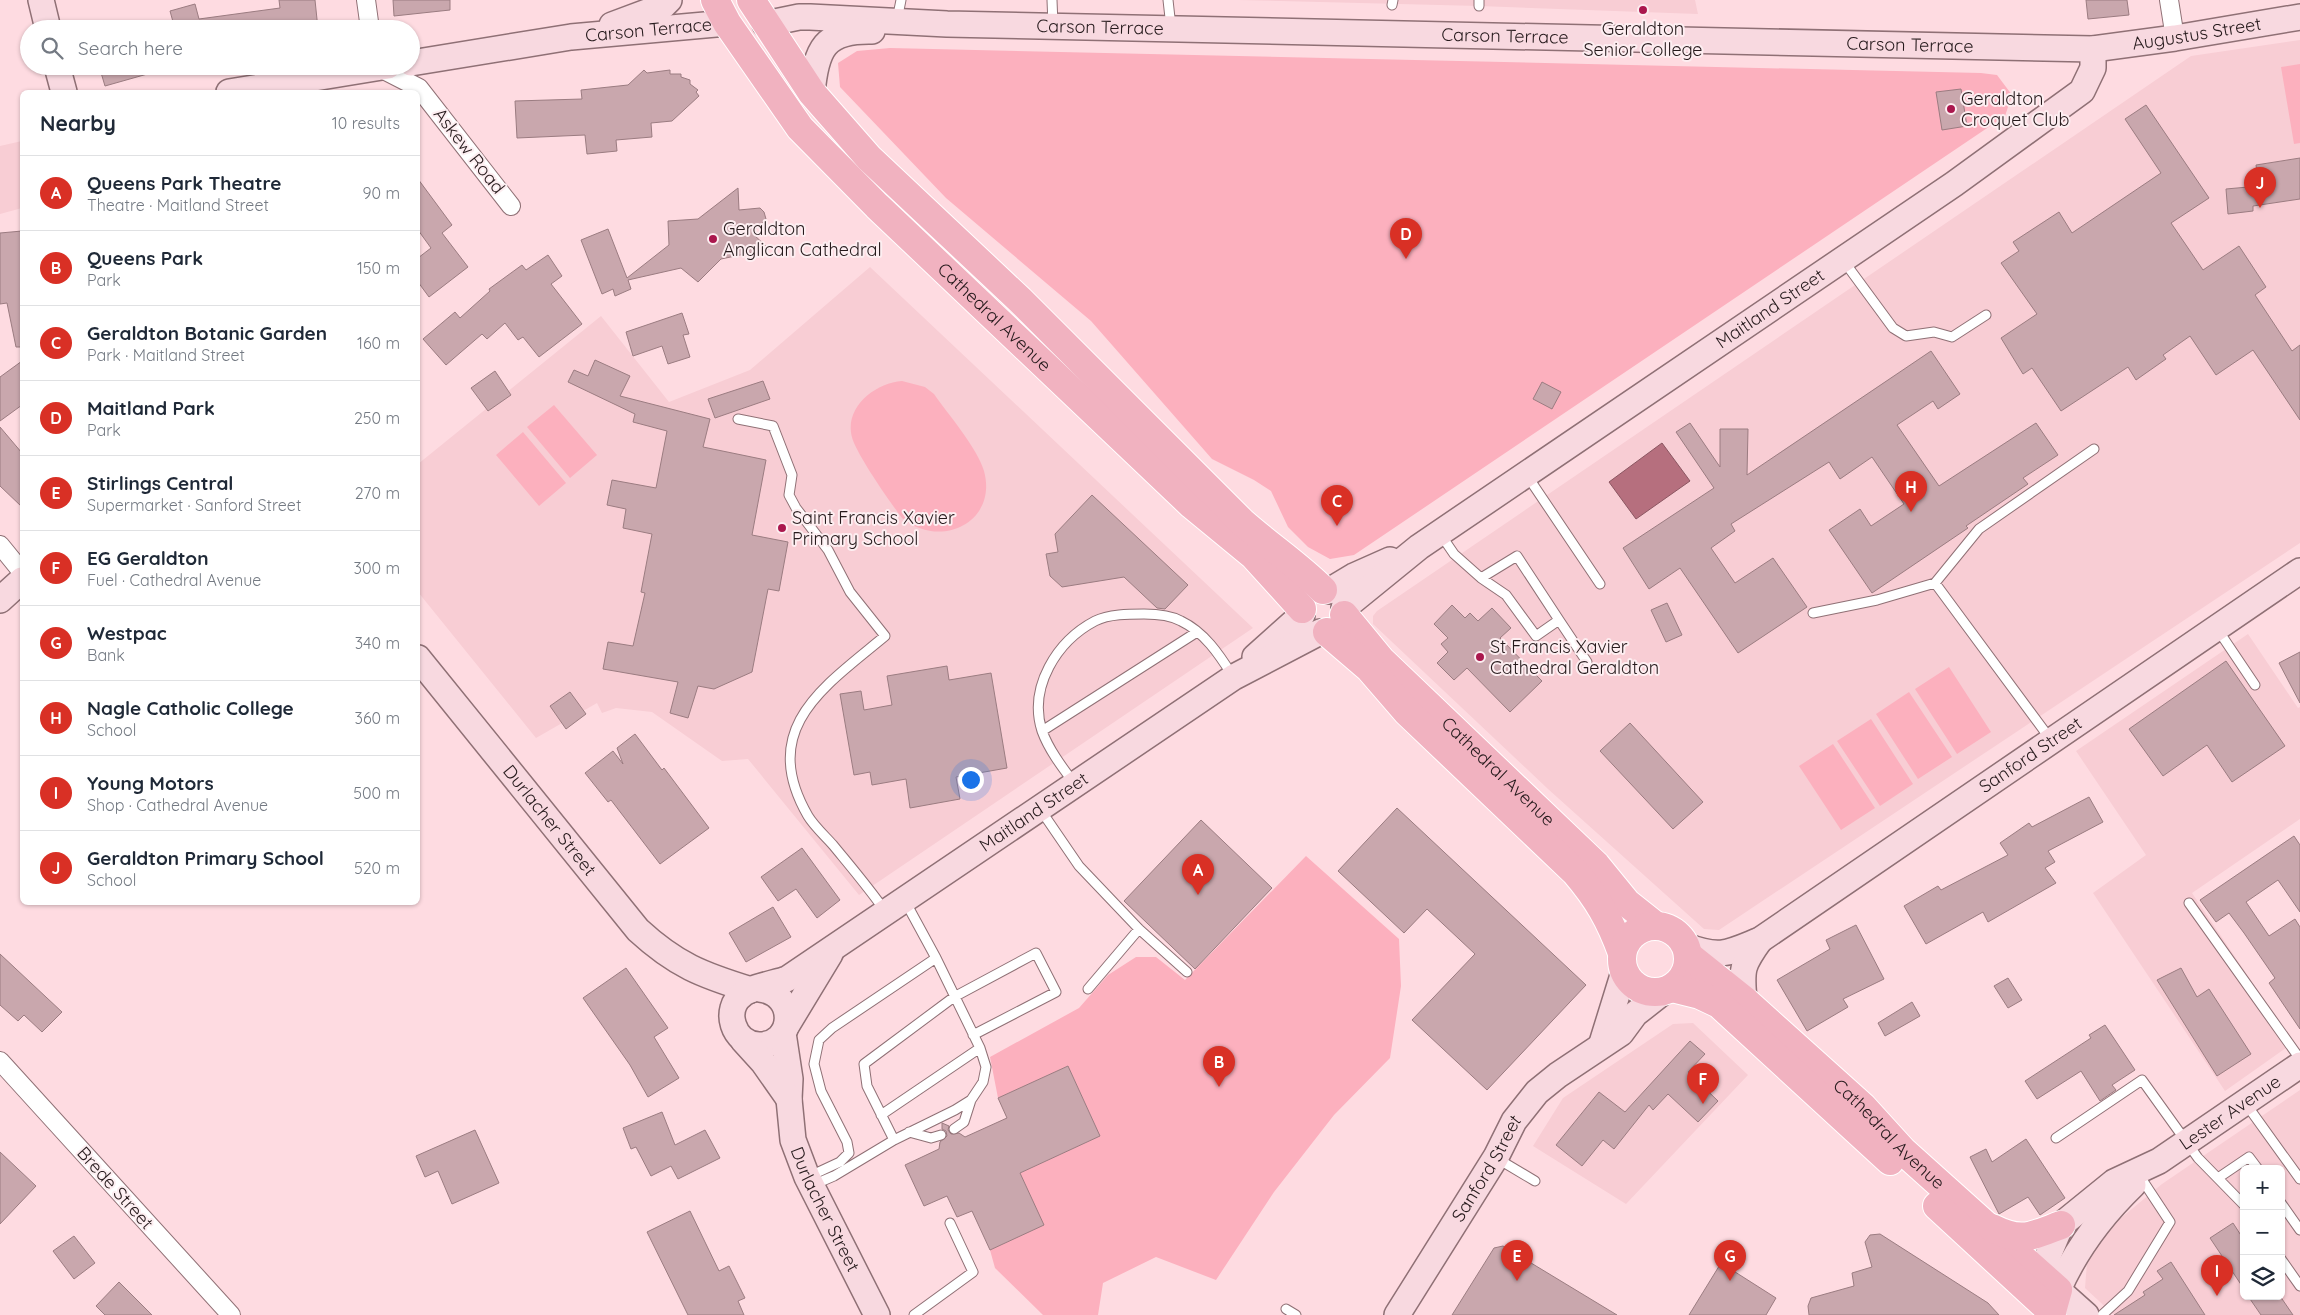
<!DOCTYPE html>
<meta charset="utf-8">
<style>
:root{--surface:#fff;--page:#f6f6f7;--text:#1f2937;--muted:#747a83;--line:#e0e1e3;--accent:#d93025}
body{margin:0;font-family:Quicksand,sans-serif;background:var(--page);color:var(--text)}
.controls{position:absolute;right:15px;bottom:15px;display:grid;overflow:hidden;border-radius:8px;box-shadow:0 1px 4px #0004}
.controls button{width:45px;height:45px;display:grid;place-items:center;padding:0;border:0;border-bottom:1px solid var(--line);background:var(--surface);color:var(--text);font:25px sans-serif}
.you{position:absolute;left:970px;top:779px;width:18px;height:18px;margin:-12px;border:4px solid #fff;border-radius:50%;background:#1a73e8;box-shadow:0 0 0 8px #1a73e833}
.badge{display:grid;place-items:center;width:32px;height:32px;border-radius:50%;background:var(--accent);color:#fff;font-size:16px;font-weight:700}
.pin{position:absolute;translate:-50% -41px;filter:drop-shadow(0 1px 2px #0008)}
.pin::after{content:'';position:absolute;top:26px;width:18px;height:15px;background:inherit;clip-path:polygon(0 0,100% 0,50% 100%)}
.list{margin:0;padding:0;list-style:none}
h2{display:flex;justify-content:space-between;align-items:center;height:65px;margin:0;padding:0 20px;font-size:21px}
h2 small{font-size:16px;font-weight:400;color:var(--muted)}
.list li{display:grid;grid-template-columns:32px 1fr auto;gap:15px;align-items:center;box-sizing:border-box;height:75px;padding:0 20px;border-top:1px solid var(--line)}
.list b{display:block;font-size:19px;white-space:nowrap}
.list p{margin:0;font-size:16px;white-space:nowrap;color:var(--muted)}
.list em{font-size:16px;font-style:normal;color:var(--muted)}
.icon{flex:none;width:28px;height:28px;fill:none;stroke:currentColor;stroke-width:2;stroke-linecap:round;stroke-linejoin:round}
.map{position:relative;flex:none;width:2300px;height:1315px;overflow:hidden}
.search{position:absolute;background:var(--surface);box-shadow:0 1px 4px #0004;left:20px;top:20px;width:400px;height:55px;display:flex;align-items:center;gap:12px;box-sizing:border-box;padding:0 18px;border-radius:28px;color:var(--muted);font-size:19px}
.panel{position:absolute;background:var(--surface);box-shadow:0 1px 4px #0004;left:20px;top:90px;width:400px;height:815px;border-radius:8px}
.map>svg:first-child{display:block}
.built{fill:#f8cdd4;fill-rule:evenodd}
.green{fill:#fcb0be}
.water{fill:#b66f7e;stroke:#8b5661}
.building{fill:#c9a7ad;stroke:#9b7c81}
.lines{fill:none;stroke-linecap:round;stroke-linejoin:round}
.lane-casing{stroke:#8f7075;stroke-width:11}
.street-casing{stroke:#8f7075;stroke-width:20}
.secondary-casing{stroke:#8f7075;stroke-width:28}
.primary-casing{stroke:#fff;stroke-width:30}
.lane{stroke:#fff;stroke-width:9}
.street{stroke:#fff;stroke-width:18}
.secondary{stroke:#f8d9e0;stroke-width:25}
.primary{stroke:#f1b2c0;stroke-width:28}
.poi-dot{fill:#aa174d;stroke:#fdeef1;stroke-width:2}
.labels{text-anchor:middle;stroke-width:4;stroke-linejoin:round;paint-order:stroke}
.street-label{font-size:18px;fill:#261a1c;stroke:#fdeef1}
.poi-label{font-size:18px;fill:#261a1c;stroke:#fdeef1;text-anchor:start}
</style>
<div class="map">
<svg width="2300" height="1315" viewBox="0 0 2300 1315">
<rect width="100%" height="100%" fill="#fedbe1"/>
<path class="built" d="M1238,0h457l3,14 -219,-8z
M2300,40v503l-581,387 -15,-1 -156,-140 -175,-165v-8l4,-5 814,-555z
M22,141v67l-22,6v-68z
M870,267l383,361 -394,267 -111,-136 -26,2 -70,-49 -36,-4 -14,5 -5,-10 -61,35 -118,-146v-128l183,-148 68,86 81,-32z
M2248,634l50,74 2,-1v112l-108,74 101,150 -68,48 -132,-198 53,-38 -70,-104z
M1693,1023l55,52 -122,129 -93,-58 30,-48 110,-74z
M2300,1090v225h-186l-29,-27 2,-25 15,-23 19,-22 41,-34zM2244,1169h37v127h-37z"/>
<path class="green" d="M890,48l1091,25 16,2 15,20 -7,21 -651,439 -24,4 -22,-12 -20,-20 -17,-36 -17,-11 -42,-21 -121,-138 -145,-123 -106,-111 -2,-24 19,-12z
M2300,64v79l-6,1 -13,-77z
M902,381l23,6 9,7c14,20 44,55 50,77 14,51 -43,79 -82,47 -14,-19 -38,-53 -48,-75 -14,-32 19,-60 48,-62z
M554,405l43,50 -27,23 -43,-51z
M523,432l43,51 -27,23 -43,-51z
M1949,667l42,65 -34,22 -42,-65z
M1909,692l43,65 -34,22 -42,-65z
M1871,719l42,65 -33,22 -43,-65z
M1833,744l42,64 -34,22 -42,-64z
M1306,856l93,83 2,47 -11,72 -56,57 -60,77 -58,88 -60,-23 -53,26 -5,32h-55l-48,-47 -5,-18 53,-25 -23,-52 80,-37 -32,-70 -70,32 -8,-41 89,-49 29,-33 28,-18h20l29,23z"/>
<path class="water" d="M1662,443l28,38 -54,38 -27,-37z"/>
<path class="building" d="M279,0h36l3,29h-125v-3l-18,3 -5,-18 25,-7 4,15 81,-11z
M393,0h57v10l-56,6z
M2086,0h41l2,15 -41,4z
M99,66h59v5l-53,15z
M644,70l3,3 23,-3v4h11v3l9,3v4l8,6 -2,2 3,4 -27,25 -21,2 1,14 -36,3 1,11 -30,3 -2,-19 -68,3 -2,-37 67,-2 -1,-9 47,-5z
M1961,89l6,37 -25,4 -6,-38z
M2146,105l63,93 -38,25 32,47 36,-24 27,41 -11,8 37,56 8,-6v75l-47,-70 -37,25 -26,-39 -27,19 3,4 -30,21 -8,-13 -67,44 -29,-43 -9,6 -22,-36 36,-24 -36,-51 18,-12 -6,-9 46,-30 13,21 89,-60 -36,-54z
M2300,158v41l-47,7v5l-25,3 -2,-25 33,-3 -3,-21z
M418,179l34,46 -10,8 26,34 -39,30 -11,-15v-24l13,-10 -13,-18z
M738,188l1,22 21,-2 4,4 2,7 -14,14 17,16 -48,10 -23,23 -17,-14 -53,12 3,9 -16,7 -2,-7 -11,5 -21,-54 27,-11 19,49 42,-33 -1,-24 30,-2z
M22,231v116h-6l-9,-44 -7,1v-71z
M548,255l14,21 -11,8 31,40 -43,33 -16,-20 -5,3 -13,-17 -18,16 -5,-5 -36,31 -23,-26 32,-27 5,6 30,-27 -1,-2 33,-24 4,5z
M682,313l7,21 -6,1 7,22 -22,7 -6,-18 -29,10 -7,-24z
M1931,351l29,43 -22,15 -5,-8 -36,24 42,61 97,-63 22,32 -35,23 5,6 -62,42 2,2 -96,65 -43,-63 31,-21 11,17 33,-22 -32,-47 -32,22 -11,-17 -98,62 4,7 -24,17 24,35 38,-25 34,49 -69,46 -58,-85 -31,21 -26,-41 91,-60 -38,-56 14,-9 30,44v-38h28l-1,46z
M595,360l35,16 -10,20 90,23 -7,28 63,13 -14,75 36,7 -9,49 -11,-2 -16,83 -38,17 -16,-3 -10,32 -18,-5 8,-31 -75,-13 5,-27 25,4 12,-53 -4,-1 11,-58 -29,-6 3,-19 -19,-4 5,-25 44,8 11,-57 -34,-9 2,-8 -67,-32 6,-12 14,6z
M22,361v44l-22,16v-44z
M495,371l16,24 -23,16 -17,-23z
M763,381l7,18 -55,19 -7,-19z
M1542,382l19,10 -9,17 -19,-10z
M0,427l22,26v54l-22,-21z
M1092,495l96,90 -23,24 -8,-1 -33,-31 -62,10 -12,-11 -4,-22 12,-2 -3,-18z
M1667,603l15,32 -16,7 -15,-32z
M1452,605l13,13 5,-5 8,8 14,-13 19,20 -11,10 42,43 -32,31 -43,-44 -13,12 -17,-17 11,-11 -7,-8 7,-6 -14,-14z
M2300,652v51l-21,-40z
M2226,661l59,85 -53,36 -25,-37 -44,31 -34,-47z
M947,666l2,14 42,-7 16,95 -51,9 4,22 -50,9 -4,-29 -34,6 -2,-13 -16,3 -14,-81 21,-3 3,19 28,-5 -5,-29z
M570,692l16,22 -20,15 -16,-23z
M1630,723l73,79 -30,27 -73,-78z
M635,734l27,36 2,-2 45,60 -49,36 -49,-64 -3,2 -23,-29 28,-22 10,13 -6,-16z
M2089,797l14,25 -55,29 7,11 -10,6 11,15 -68,39 -5,-10 -57,32 -22,-38 34,-20 3,4 67,-35 -8,-12 29,-20 3,4z
M1397,808l189,177 -99,105 -75,-70 63,-66 -48,-45 -23,24 -66,-62z
M1201,820l71,68 -77,81 -71,-68z
M2294,836l6,9v67l-22,-32 -32,22 23,34 26,-17 5,8v102l-31,-46 6,-5 -31,-45 -15,-20 -13,9 -16,-22z
M802,848l38,52 -23,18 -21,-29 -18,12 -17,-24z
M773,907l18,30 -45,25 -17,-29z
M1856,925l28,54 -41,20 5,8 -41,24 -30,-51 53,-31 -4,-9z
M0,954l62,58 -20,20 -18,-17 -6,6 -18,-16z
M626,968l42,60 -14,9 25,41 -31,19 -18,-32 -47,-67z
M2181,968l16,29 12,-8 42,65 -34,22 -60,-96z
M2008,978l14,22 -14,8 -14,-22z
M1912,1002l8,14 -35,20 -7,-13z
M2105,1025l30,45 -23,15 4,5 -16,11 -19,-30 -44,28 -12,-18 66,-43 -2,-3z
M1690,1041l15,13 -17,18 30,29 -20,21 -30,-28 -15,16 -4,-5 -35,44 -11,-9 -21,26 -26,-21 43,-53 26,20z
M1068,1066l32,70 -80,37 24,52 -54,25 -18,-39 -15,6 -10,-21 -23,10 -19,-41 34,-16 1,-7 7,-6 -1,-5 -4,-2v-6l7,3 -1,4 3,4 8,-1 6,4 42,-19 -9,-20z
M662,1112l13,33 30,-15 15,28 -42,21 -7,-13 -20,10 -15,-29 -5,2 -8,-21z
M475,1130l24,53 -47,21 -14,-33 -13,6 -9,-21z
M2026,1139l39,59 -25,17 -12,-18 -29,17 -29,-57 16,-8 6,13z
M0,1152l36,34 -36,38z
M690,1211l29,60 10,-5 16,32 -7,3 6,14h-56l-41,-83z
M2233,1223l11,17v49l-34,-51z
M1880,1234l108,69 11,12h-190l-1,-9 3,-8 43,-12 -2,-13 20,-6 -7,-25 5,-7z
M74,1236l21,27 -21,16 -21,-28z
M1503,1246l114,69h-165l42,-67z
M2171,1262l34,53h-91l31,-20 -2,-3 20,-13 -6,-8z
M1721,1263l55,35 -10,17h-77z
M119,1282l33,33h-47l-9,-9z
M2248,1296h32l13,19h-32z"/>
<g class="lines">
<defs>
<path id="lane" d="M1052,0l1,25
M1168,0l3,27
M1479,0v6
M1392,5l1,-5
M897,20l4,-20
M1843,260l50,68 13,8 28,-4 18,5 34,-22
M738,419l35,7 19,49 -3,20 7,13 32,42 22,42 35,44c-60,50 -128,92 -77,180 6,10 17,20 25,29 18,22 36,43 52,66
M1528,477l72,107
M1441,535l13,19 27,24 25,17 30,41 23,-16 -42,-64 -36,22
M1813,613l64,-13 58,-17
M1559,620l28,42
M2218,630l37,55
M1042,731l155,-99
M2051,740l-116,-157 44,-54 115,-80
M1074,783c-12,-16 -25,-33 -32,-52 -14,-44 15,-90 53,-110 14,-7 34,-7 49,-7 12,0 26,1 37,7 23,11 38,33 51,54
M1040,809l39,57 60,63 48,43
M2189,903l111,156
M1088,989l51,-60
M2246,1104l54,75
M881,1115l99,-67
M954,1129l10,-7 7,-22
M909,1132l22,6 10,-3
M2056,1138l86,-58 56,78 46,47
M894,1140l-27,-54 -3,-22 90,-67 82,-44 20,39 -83,43
M1498,1159l37,22
M810,1176l30,-14 9,-9 -2,-11 -26,-51 -7,-27 5,-24 13,-12 104,-70
M2218,1178l31,-21 9,12
M813,1185l21,-9 60,-36 61,-30 16,-10 12,-18 3,-15 -6,-19 -44,-90 -31,-57
M2281,1203l19,27
M2281,1259l19,27
M1286,1309l10,6
M914,1315l59,-43 -23,-49
M2102,1315l26,-24 42,-69 -29,-44"/>
<path id="street" d="M366,0l4,29
M2169,0l6,38
M376,66l43,22 92,118
M0,545l22,27
M0,1061l231,254"/>
<g id="secondary">
<path d="M41,0l7,29"/>
<path id="s1" d="M765,24l34,-7h11l137,7 1146,25 82,-11 125,-21"/>
<path d="M612,25l51,-19 6,-6"/>
<path id="s2" d="M411,63l160,-26 156,-14"/>
<path d="M57,66l7,26"/>
<path d="M229,92l159,-26"/>
<path d="M812,93c4,-44 12,-63 60,-62"/>
<path d="M1329,591l25,-15 36,-16"/>
<path d="M0,600l22,-20"/>
<path id="s3" d="M1344,608l75,-61 535,-363 128,-93 11,-23v-19"/>
<path d="M1255,657l47,-42"/>
<path id="s4" d="M418,658l220,272c38,35 64,45 113,60"/>
<path id="s5" d="M1686,946c35,13 42,7 74,-6l540,-369"/>
<path id="s6" d="M760,989c38,5 35,56 -1,56 -26,-1 -37,-36 -16,-51 9,-7 32,-11 44,-15l447,-302 86,-45"/>
<path d="M1744,1000c-3,-31 -2,-35 16,-60"/>
<path d="M787,1025l43,-71"/>
<path id="s7" d="M783,1033l7,46 -1,20 4,41 14,37 70,138"/>
<path d="M743,1040l20,22 26,37"/>
<path d="M1602,1043l22,-71"/>
<path id="s8" d="M2040,1275l21,-50 53,-43 45,-21 141,-96"/>
<path id="s9" d="M1397,1315l99,-158 18,-36 23,-29 21,-17 63,-42 14,-19 28,-22"/>
<path d="M2086,1315l-28,-25c18,-41 43,-74 75,-105"/>
</g>
<g id="primary">
<path id="s10" d="M715,0l12,23 73,105 77,78 315,299 62,51 48,53"/>
<path d="M751,0l61,93 57,65 151,142 222,222c27,24 56,43 81,68"/>
<path id="s11" d="M1344,615l37,45 215,205 31,38 29,23"/>
<path d="M1327,632l42,36 38,44 168,160c23,27 35,48 47,81"/>
<circle cx="1655" cy="959" r="33"/>
<path id="s12" d="M1689,956l55,44 119,107 40,44 155,139 -7,25"/>
<path d="M1672,988l28,7 19,9 171,157"/>
<path d="M1937,1206l115,106"/>
<path d="M1992,1228c30,15 39,8 69,-3"/>
</g>
</defs>
<use href="#lane" class="lane-casing"/>
<use href="#street" class="street-casing"/>
<use href="#secondary" class="secondary-casing"/>
<use href="#primary" class="primary-casing"/>
<use href="#lane" class="lane"/>
<use href="#street" class="street"/>
<use href="#secondary" class="secondary"/>
<use href="#primary" class="primary"/>
</g>
<g class="poi-dot">
<circle cx="1643" cy="10" r="5"/>
<circle cx="1951" cy="109" r="5"/>
<circle cx="713" cy="239" r="5"/>
<circle cx="782" cy="528" r="5"/>
<circle cx="1480" cy="657" r="5"/>
</g>
<g class="labels">
<g class="street-label">
<text dy="6" stroke="none"><textPath href="#s1" startOffset="336">Carson Terrace</textPath></text>
<text dy="6" stroke="none"><textPath href="#s2" startOffset="240">Carson Terrace</textPath></text>
<text dy="6" stroke="none"><textPath href="#s1" startOffset="1434">Augustus Street</textPath></text>
<text dy="6" stroke="none"><textPath href="#s1" startOffset="741">Carson Terrace</textPath></text>
<text dy="6" stroke="none"><textPath href="#s1" startOffset="1146">Carson Terrace</textPath></text>
<text transform="translate(469 151) rotate(52)" y="6">Askew Road</text>
<text dy="6" stroke="none"><textPath href="#s3" startOffset="521">Maitland Street</textPath></text>
<text dy="6" stroke="none"><textPath href="#s10" startOffset="425">Cathedral Avenue</textPath></text>
<text dy="6" stroke="none"><textPath href="#s5" startOffset="405">Sanford Street</textPath></text>
<text dy="6" stroke="none"><textPath href="#s11" startOffset="220">Cathedral Avenue</textPath></text>
<text dy="6" stroke="none"><textPath href="#s6" startOffset="501">Maitland Street</textPath></text>
<text dy="6" stroke="none"><textPath href="#s4" startOffset="209">Durlacher Street</textPath></text>
<text dy="6" stroke="none"><textPath href="#s8" startOffset="258">Lester Avenue</textPath></text>
<text dy="6" stroke="none"><textPath href="#s12" startOffset="268">Cathedral Avenue</textPath></text>
<text dy="6" stroke="none"><textPath href="#s9" startOffset="172">Sanford Street</textPath></text>
<text transform="translate(115 1188) rotate(48)" y="6">Brede Street</text>
<text dy="6" stroke="none"><textPath href="#s7" startOffset="184">Durlacher Street</textPath></text>
</g>
<g class="poi-label">
<text x="1643" y="35" text-anchor="middle">Geraldton<tspan x="1643" dy="21">Senior College</tspan></text>
<text x="1961" y="105">Geraldton<tspan x="1961" dy="21">Croquet Club</tspan></text>
<text x="723" y="235">Geraldton<tspan x="723" dy="21">Anglican Cathedral</tspan></text>
<text x="792" y="524">Saint Francis Xavier<tspan x="792" dy="21">Primary School</tspan></text>
<text x="1490" y="653">St Francis Xavier<tspan x="1490" dy="21">Cathedral Geraldton</tspan></text>
</g>
</g>
</svg>
<div class="controls">
<button>+</button>
<button>−</button>
<button><svg class="icon" aria-label="layers" viewBox="0 0 24 24"><path d="M12 4l9 5-9 5-9-5zM3 14l9 5 9-5"/></svg></button>
</div>
<div class="you"></div>
<div class="pin badge" style="left:1198px;top:895px">A</div>
<div class="pin badge" style="left:1219px;top:1087px">B</div>
<div class="pin badge" style="left:1337px;top:526px">C</div>
<div class="pin badge" style="left:1406px;top:259px">D</div>
<div class="pin badge" style="left:1517px;top:1281px">E</div>
<div class="pin badge" style="left:1703px;top:1104px">F</div>
<div class="pin badge" style="left:1730px;top:1281px">G</div>
<div class="pin badge" style="left:1911px;top:512px">H</div>
<div class="pin badge" style="left:2217px;top:1296px">I</div>
<div class="pin badge" style="left:2260px;top:208px">J</div>
<div class="search"><svg class="icon" aria-label="search" viewBox="0 0 24 24"><circle cx="10" cy="10" r="6"/><path d="M15 15l6 6"/></svg>Search here</div>
<section class="panel">
<h2>Nearby<small>10 results</small></h2>
<ul class="list">
<li><span class="badge">A</span><div><b>Queens Park Theatre</b><p>Theatre · Maitland Street</p></div><em>90 m</em></li>
<li><span class="badge">B</span><div><b>Queens Park</b><p>Park</p></div><em>150 m</em></li>
<li><span class="badge">C</span><div><b>Geraldton Botanic Garden</b><p>Park · Maitland Street</p></div><em>160 m</em></li>
<li><span class="badge">D</span><div><b>Maitland Park</b><p>Park</p></div><em>250 m</em></li>
<li><span class="badge">E</span><div><b>Stirlings Central</b><p>Supermarket · Sanford Street</p></div><em>270 m</em></li>
<li><span class="badge">F</span><div><b>EG Geraldton</b><p>Fuel · Cathedral Avenue</p></div><em>300 m</em></li>
<li><span class="badge">G</span><div><b>Westpac</b><p>Bank</p></div><em>340 m</em></li>
<li><span class="badge">H</span><div><b>Nagle Catholic College</b><p>School</p></div><em>360 m</em></li>
<li><span class="badge">I</span><div><b>Young Motors</b><p>Shop · Cathedral Avenue</p></div><em>500 m</em></li>
<li><span class="badge">J</span><div><b>Geraldton Primary School</b><p>School</p></div><em>520 m</em></li>
</ul>
</section>
</div>
